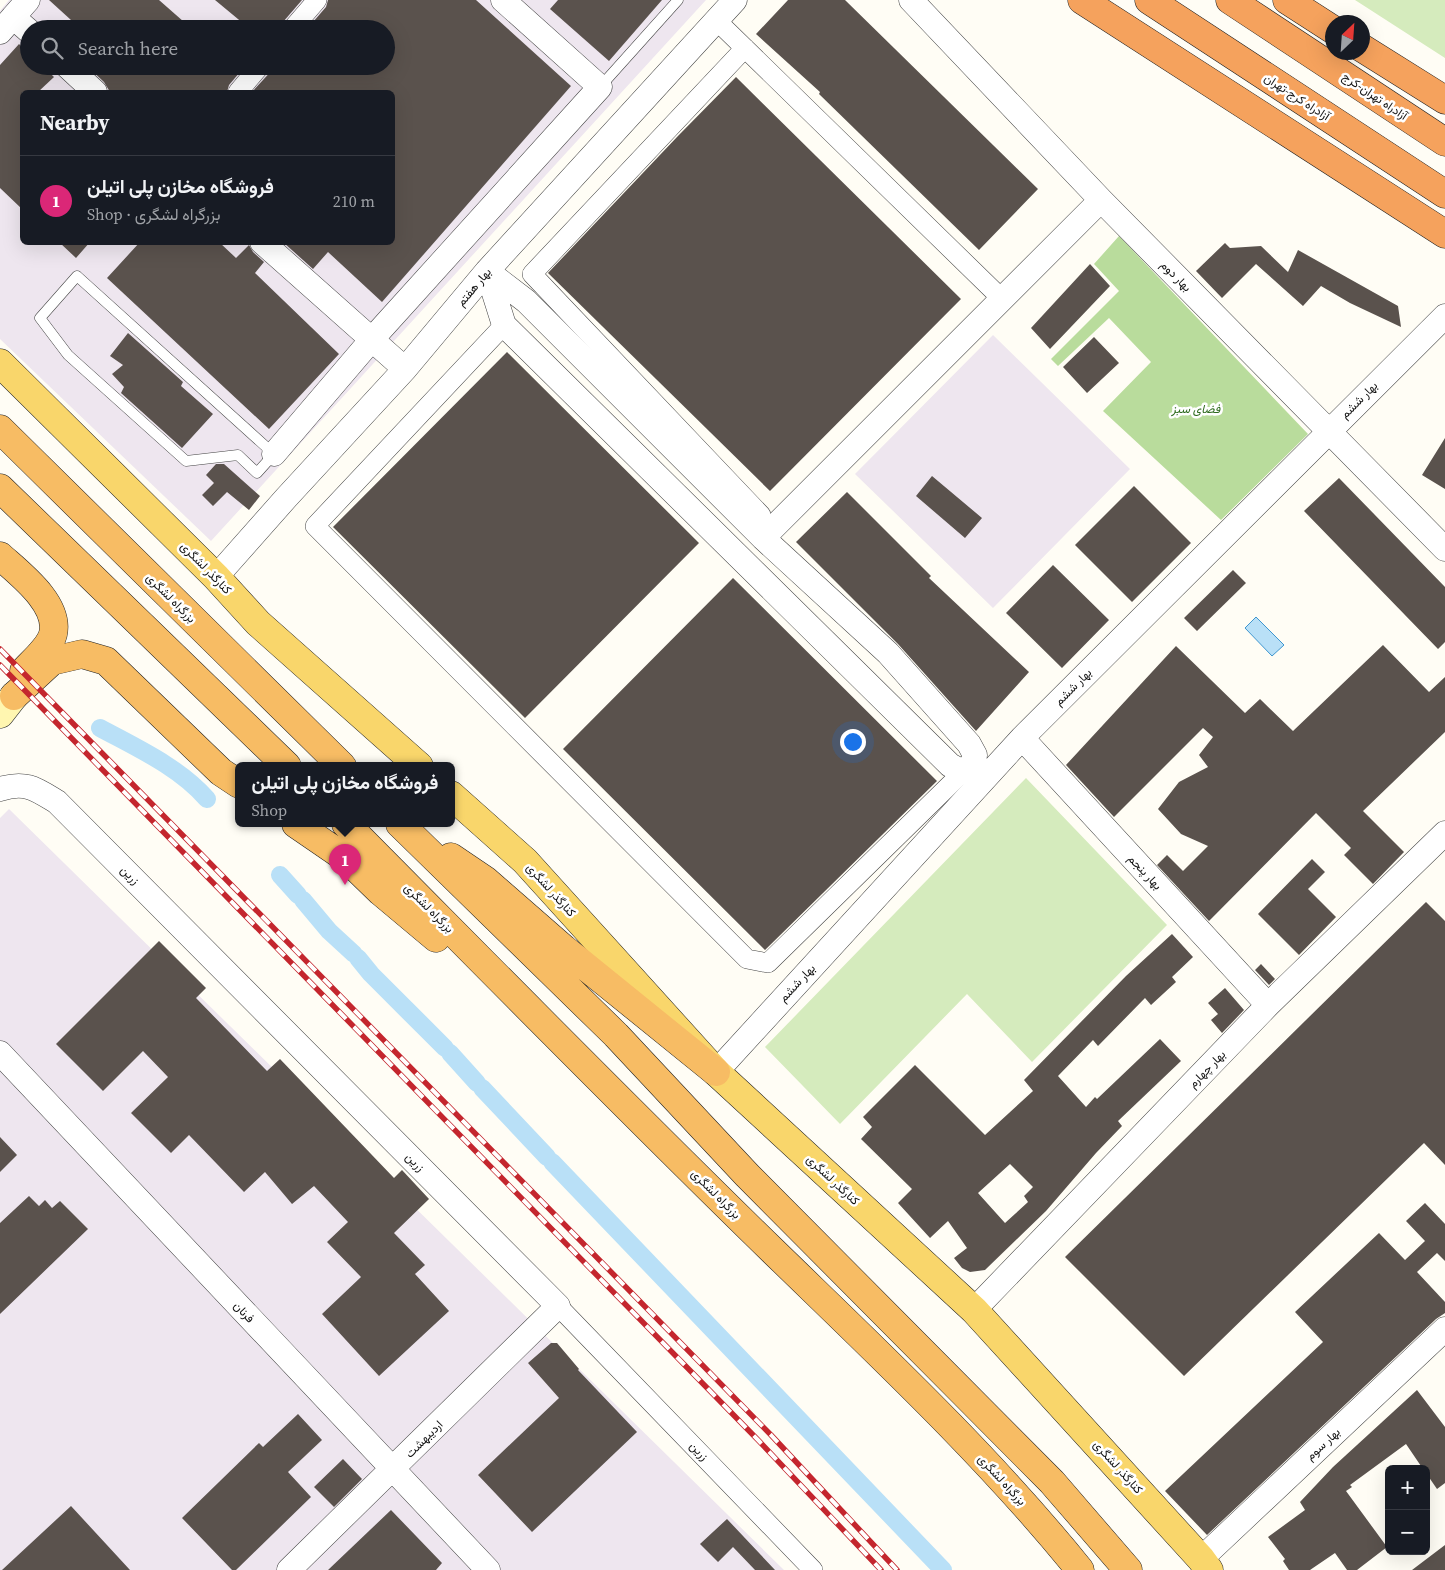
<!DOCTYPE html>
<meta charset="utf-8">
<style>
:root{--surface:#171b24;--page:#242831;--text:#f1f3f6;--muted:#9ea1a6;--line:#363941;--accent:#db2777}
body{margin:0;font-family:"Source Serif 4",Vazirmatn,serif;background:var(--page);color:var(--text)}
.controls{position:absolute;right:15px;bottom:15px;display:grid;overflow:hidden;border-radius:8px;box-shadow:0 5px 20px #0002}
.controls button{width:45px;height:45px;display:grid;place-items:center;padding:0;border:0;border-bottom:1px solid var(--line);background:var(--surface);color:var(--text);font:25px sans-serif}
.compass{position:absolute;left:1325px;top:15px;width:45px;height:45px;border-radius:50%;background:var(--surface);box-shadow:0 5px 20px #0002;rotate:25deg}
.you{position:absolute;left:852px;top:741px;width:18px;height:18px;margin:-12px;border:4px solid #fff;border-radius:50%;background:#1a73e8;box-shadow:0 0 0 8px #1a73e833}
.badge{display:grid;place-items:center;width:32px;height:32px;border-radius:50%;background:var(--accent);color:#fff;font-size:16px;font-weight:700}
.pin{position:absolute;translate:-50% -41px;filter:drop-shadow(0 1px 2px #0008)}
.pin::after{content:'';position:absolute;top:26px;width:18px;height:15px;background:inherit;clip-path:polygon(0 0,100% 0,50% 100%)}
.popup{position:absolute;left:235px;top:762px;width:220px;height:65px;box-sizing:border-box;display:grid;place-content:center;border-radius:8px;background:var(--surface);filter:drop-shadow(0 1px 4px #0005);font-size:16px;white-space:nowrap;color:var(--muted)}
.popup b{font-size:19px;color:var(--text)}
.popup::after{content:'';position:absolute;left:50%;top:100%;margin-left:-10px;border:10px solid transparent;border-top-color:var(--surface)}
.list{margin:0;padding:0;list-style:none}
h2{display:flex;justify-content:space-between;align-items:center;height:65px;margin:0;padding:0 20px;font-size:21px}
h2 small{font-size:16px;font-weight:400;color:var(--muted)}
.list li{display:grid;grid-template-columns:32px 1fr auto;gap:15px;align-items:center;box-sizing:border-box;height:90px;padding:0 20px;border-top:1px solid var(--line)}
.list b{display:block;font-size:19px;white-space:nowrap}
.list p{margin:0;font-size:16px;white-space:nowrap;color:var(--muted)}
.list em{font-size:16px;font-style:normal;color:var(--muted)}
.icon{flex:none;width:28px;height:28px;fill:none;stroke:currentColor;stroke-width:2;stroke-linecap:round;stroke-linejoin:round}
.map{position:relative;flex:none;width:1445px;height:1570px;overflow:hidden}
.search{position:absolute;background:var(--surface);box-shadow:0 5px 20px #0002;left:20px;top:20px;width:375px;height:55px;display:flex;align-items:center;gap:12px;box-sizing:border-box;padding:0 18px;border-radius:28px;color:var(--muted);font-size:19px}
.panel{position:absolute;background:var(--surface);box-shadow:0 5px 20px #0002;left:20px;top:90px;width:375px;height:155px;border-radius:8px}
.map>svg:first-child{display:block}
.industrial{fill:#eee6ef;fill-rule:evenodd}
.green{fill:#d5ebbd}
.forest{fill:#b9dc9c}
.water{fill:#b9e0f7;stroke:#3f96cf}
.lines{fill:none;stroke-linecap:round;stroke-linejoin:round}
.canal{stroke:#b9e0f7;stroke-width:18}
.building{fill:#5a524d;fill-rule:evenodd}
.service-casing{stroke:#444;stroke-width:11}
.minor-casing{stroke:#444;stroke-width:20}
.tertiary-casing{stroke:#444;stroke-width:25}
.secondary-casing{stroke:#333;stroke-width:29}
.primary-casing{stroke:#222;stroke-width:29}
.trunk-casing{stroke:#222;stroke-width:29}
.motorway-casing{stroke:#222;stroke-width:29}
.service{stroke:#fff;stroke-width:10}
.minor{stroke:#fff;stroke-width:19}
.tertiary{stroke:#fff;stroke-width:24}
.secondary{stroke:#fff6b0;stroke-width:28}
.primary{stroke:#f9d66b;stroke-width:28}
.trunk{stroke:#f7bc64;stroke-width:28}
.motorway{stroke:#f5a25d;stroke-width:28}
.rail-casing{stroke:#c4262e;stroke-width:5.5}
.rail{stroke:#fff;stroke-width:4;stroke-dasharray:11;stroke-linecap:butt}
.labels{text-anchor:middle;stroke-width:5;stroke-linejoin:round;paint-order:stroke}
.street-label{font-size:12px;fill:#111;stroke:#fff}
.park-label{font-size:12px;font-style:italic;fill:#2f6b1f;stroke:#fff}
</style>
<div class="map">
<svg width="1445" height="1570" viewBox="0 0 1445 1570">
<rect width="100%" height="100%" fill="#fffdf5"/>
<path class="industrial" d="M9,0h697l-495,541 -211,-202v-328zM29,29h357v37h-357zM22,92h370v150h-370z
M993,335l137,134 -137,139 -138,-134z
M9,809l775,761h-784v-752z"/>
<path class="green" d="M1355,0h90v58z
M1026,778l141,147 -135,137 -65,-68 -127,130 -75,-77z"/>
<path class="forest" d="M1119,236l189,198 -87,86 -118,-109 48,-49 -42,-44 -51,48 -7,-7 68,-68 -25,-27z"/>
<path class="water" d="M1256,617l28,28 -12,11 -27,-28z"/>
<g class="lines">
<path class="canal" d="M100,728c37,20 79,39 107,71
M280,875l18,20
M303,900l26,31 25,23
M358,958l13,16 74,74
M450,1053l27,30
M482,1088l65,69
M552,1162l391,408"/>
</g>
<path class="building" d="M49,0h110l33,29h-129l8,-9z
M215,0h87l-19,22 -2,7h-31z
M328,0h148l95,86 -189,216 -54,-50 -15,17 -30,-27h109v-150h-140l24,-26h110v-37h-79l19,-22z
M558,0h104l-53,61 -59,-52z
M788,0h57l193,189 -59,61 -160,-156 1,-2 -64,-58z
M19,44l10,10v12h14l11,11 -16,15h-16v117l-22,-21v-123z
M87,66h147l6,6 -11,13 -2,7h-117l-6,-10z
M736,77l225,222 -191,192 -222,-218 129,-136z
M59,242h31l-14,16z
M140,242h79l17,16 13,-13 4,7 11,10 -9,11 84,81 -70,75 -162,-151z
M1225,243l5,5 31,-2 27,26 10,-22 100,56 3,21 -51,-24 -29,-17 -18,20 -47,-42 -34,34 -26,-27z
M1090,264l20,22 -60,63 -19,-21z
M128,333l55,49 -2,4 32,28 -31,34 -61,-55 3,-6 -12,-13 11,-9 -13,-9z
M1094,337l25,26 -32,30 -24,-26z
M507,352l192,191 -174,175 -192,-191z
M1445,438v51l-23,-14z
M216,464h8l36,32 -11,14 -22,-18 -14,14 -11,-11 12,-12 -8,-8z
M932,476l50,42 -17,20 -49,-42z
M1339,478l106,109v55l-7,7 -134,-138z
M1134,486l57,57 -59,59 -57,-57z
M847,492l84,84 -2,2 100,94 -53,59 -78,-87 -102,-102z
M1053,565l56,55 -47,48 -56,-55z
M1233,570l13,13 -49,48 -13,-13z
M733,578l204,203 -172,169 -202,-201z
M1383,645l46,47 16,-15v55l-82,79 41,41 -31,32 -29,-29 7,-7 -35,-35 -107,108 -52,-56 10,-10 16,16 25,-25 -27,-12 -23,-25 21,-27 29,-15 -9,-12 14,-18 -10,-9 -89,89 -48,-52 110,-119 69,67 15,-14 33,32z
M1312,859l13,13 -17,17 28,28 -37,38 -41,-41z
M1426,902l19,19v244l-21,-22 -240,233 -119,-119z
M1172,934l21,23 -21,20 4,5 -25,23 -6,-7 -47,48 -5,-6 -35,36 28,31 9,-10 2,2 63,-60 21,22 -63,60 4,5 -26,27 -50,58 -61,59 -15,2 -8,-4 -8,-10 13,-10 -19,-27 -18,17 -32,-35 14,-14 -51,-50 11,-12 -9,-10 52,-52 70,70 48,-44 -9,-11 102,-104zM1010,1164l23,23 -9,9 4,6 -23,21 -27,-30z
M159,941l47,47 -10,10 71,73 13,-12 114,119 8,-8 27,29 -35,34 31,32 -10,9 34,37 -70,65 -57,-62 39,-37 -34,-35 21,-20 -34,-36 -22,18 -27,-32 -21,20 -55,-57 -18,18 -40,-40 37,-36 -25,-26 -40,40 -47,-47z
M1261,964l14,15 -6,6 -14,-15z
M1225,988l19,22 -22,23 -11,-13 7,-6 -10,-11z
M0,1137l17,18 -17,17z
M29,1196l10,10 6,-6 7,8 8,-7 28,28 -88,85v-91z
M1425,1203l20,21v37l-8,-8 -20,19 28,30v11l-9,6 -229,216 -42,-44 158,-149 -28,-30 84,-79 26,27 20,-19 -19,-20z
M551,1343h6l22,26 -1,1 59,62 -105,100 -54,-57 81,-77 -31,-35z
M1417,1390l28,37v56l-8,6 -11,-16v-4h-3l-17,-25 -56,41 2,2 -6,4 41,56 -30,23h-10l-12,-17 -25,17h-21l-6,-9 2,-2 -17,-22 37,-27 -5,-8 33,-35z
M298,1414l24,26 -34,32 23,25 -75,73h-4l-50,-52 77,-75 4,4z
M343,1459l19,20 -28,28 -20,-20z
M71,1506l59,64h-128z
M391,1510l51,53 -6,7h-108z
M727,1519l48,51h-20l-22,-23 -15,15 -18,-18z
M1445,1545v25h-33z"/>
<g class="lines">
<defs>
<path id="service" d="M600,87l78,-87
M77,276l197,178 -17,19 -19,-18 -52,6 -118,-106 -28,-37z"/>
<path id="minor" d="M716,20l285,278
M292,29l25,-29
M745,48l-213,226 229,241 2,23
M238,92l22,-26
M504,325l-189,201 432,433 21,4 195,-191
M558,1306l255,264"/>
<path id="tertiary" d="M28,0l-15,17 16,14
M911,0l190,200 344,349
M0,32l13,-15
M67,66l28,26
M262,242l143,127
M487,271l39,30 237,237 125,115 81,91 6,11 -1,7 -11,10 -13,-7 -446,-440z
M274,454l99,-116 227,-251 -97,-87
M763,538l338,-338
M216,577l70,-79 119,-129 82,-98 248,-271
M1022,738l246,267
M0,789c26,-8 36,0 57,13l501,504 -269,264
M0,1053l488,517
M716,1072l306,-334 423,-422
M974,1310l294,-305 177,-172
M1201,1559l244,-230"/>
<path id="secondary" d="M0,714l14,-18"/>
<path id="primary" d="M0,363l216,214 42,46 161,143
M451,795l74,66 191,211 258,238 227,249 8,11"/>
<path id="trunk" d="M0,429l342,337
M0,488l287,278
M0,556c20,18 60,48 53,78 -3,13 -20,27 -29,37
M14,696l38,-35 30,-7 24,7 115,111 18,12
M296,824l51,35 34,33 55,46
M346,824c142,143 283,287 428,428 105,102 213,203 306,318
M400,824l216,211 131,140 305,307 76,88
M451,857l34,23 79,69 152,123"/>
<path id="motorway" d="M1082,0l363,234
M1149,0l296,194
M1230,0l215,142
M1287,0l45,29
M1362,48l83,52"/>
</defs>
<use href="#service" class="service-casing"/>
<use href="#minor" class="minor-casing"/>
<use href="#tertiary" class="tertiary-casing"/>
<use href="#secondary" class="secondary-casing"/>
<use href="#primary" class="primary-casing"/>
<use href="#trunk" class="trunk-casing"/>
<use href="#motorway" class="motorway-casing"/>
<use href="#service" class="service"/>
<use href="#minor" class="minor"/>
<use href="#tertiary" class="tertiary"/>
<use href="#secondary" class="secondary"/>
<use href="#primary" class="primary"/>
<use href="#trunk" class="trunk"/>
<use href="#motorway" class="motorway"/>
<defs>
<path id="rail" d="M0,649l771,786 126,135
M0,665l759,776 122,129"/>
</defs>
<use href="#rail" class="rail-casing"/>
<use href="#rail" class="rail"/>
</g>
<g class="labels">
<g class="street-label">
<text transform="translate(1375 96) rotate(34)" y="4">آزادراه تهران-کرج</text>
<text transform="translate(1297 97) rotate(33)" y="4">آزادراه کرج-تهران</text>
<text transform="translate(1176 276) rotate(45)" y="4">بهار دوم</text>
<text transform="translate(474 287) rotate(-50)" y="4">بهار هفتم</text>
<text transform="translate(1359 400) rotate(-45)" y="4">بهار ششم</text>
<text transform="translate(206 568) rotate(46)" y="4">کنارگذر لشگری</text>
<text transform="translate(171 598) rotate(45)" y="4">بزرگراه لشگری</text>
<text transform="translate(1073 687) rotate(-45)" y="4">بهار ششم</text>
<text transform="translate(1145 872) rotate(47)" y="4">بهار پنجم</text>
<text transform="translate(130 875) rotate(45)" y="4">زرین</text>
<text transform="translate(551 890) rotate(48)" y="4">کنارگذر لشگری</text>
<text transform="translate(429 908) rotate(45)" y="4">بزرگراه لشگری</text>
<text transform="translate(797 983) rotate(-47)" y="4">بهار ششم</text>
<text transform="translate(1207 1069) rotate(-46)" y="4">بهار چهارم</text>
<text transform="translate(415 1162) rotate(45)" y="4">زرین</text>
<text transform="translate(833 1180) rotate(43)" y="4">کنارگذر لشگری</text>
<text transform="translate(716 1194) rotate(45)" y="4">بزرگراه لشگری</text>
<text transform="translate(244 1312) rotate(47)" y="4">فرنان</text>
<text transform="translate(424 1439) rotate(-45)" y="4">اردیبهشت</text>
<text transform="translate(1323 1444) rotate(-43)" y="4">بهار سوم</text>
<text transform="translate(699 1451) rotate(46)" y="4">زرین</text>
<text transform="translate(1118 1467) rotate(48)" y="4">کنارگذر لشگری</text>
<text transform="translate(1002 1480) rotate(47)" y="4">بزرگراه لشگری</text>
</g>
<g class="park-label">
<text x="1196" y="413">فضای سبز</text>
</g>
</g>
</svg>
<div class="controls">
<button>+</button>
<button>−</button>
</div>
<svg class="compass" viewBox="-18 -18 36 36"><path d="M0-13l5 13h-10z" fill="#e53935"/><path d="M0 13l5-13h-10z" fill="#9ea1a6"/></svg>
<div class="you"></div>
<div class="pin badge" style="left:345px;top:885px">1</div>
<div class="popup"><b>فروشگاه مخازن پلی اتیلن</b>Shop</div>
<div class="search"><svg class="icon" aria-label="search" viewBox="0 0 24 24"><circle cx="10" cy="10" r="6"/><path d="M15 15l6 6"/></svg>Search here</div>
<section class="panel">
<h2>Nearby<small></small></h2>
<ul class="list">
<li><span class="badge">1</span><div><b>فروشگاه مخازن پلی اتیلن</b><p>Shop · بزرگراه لشگری</p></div><em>210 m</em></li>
</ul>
</section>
</div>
